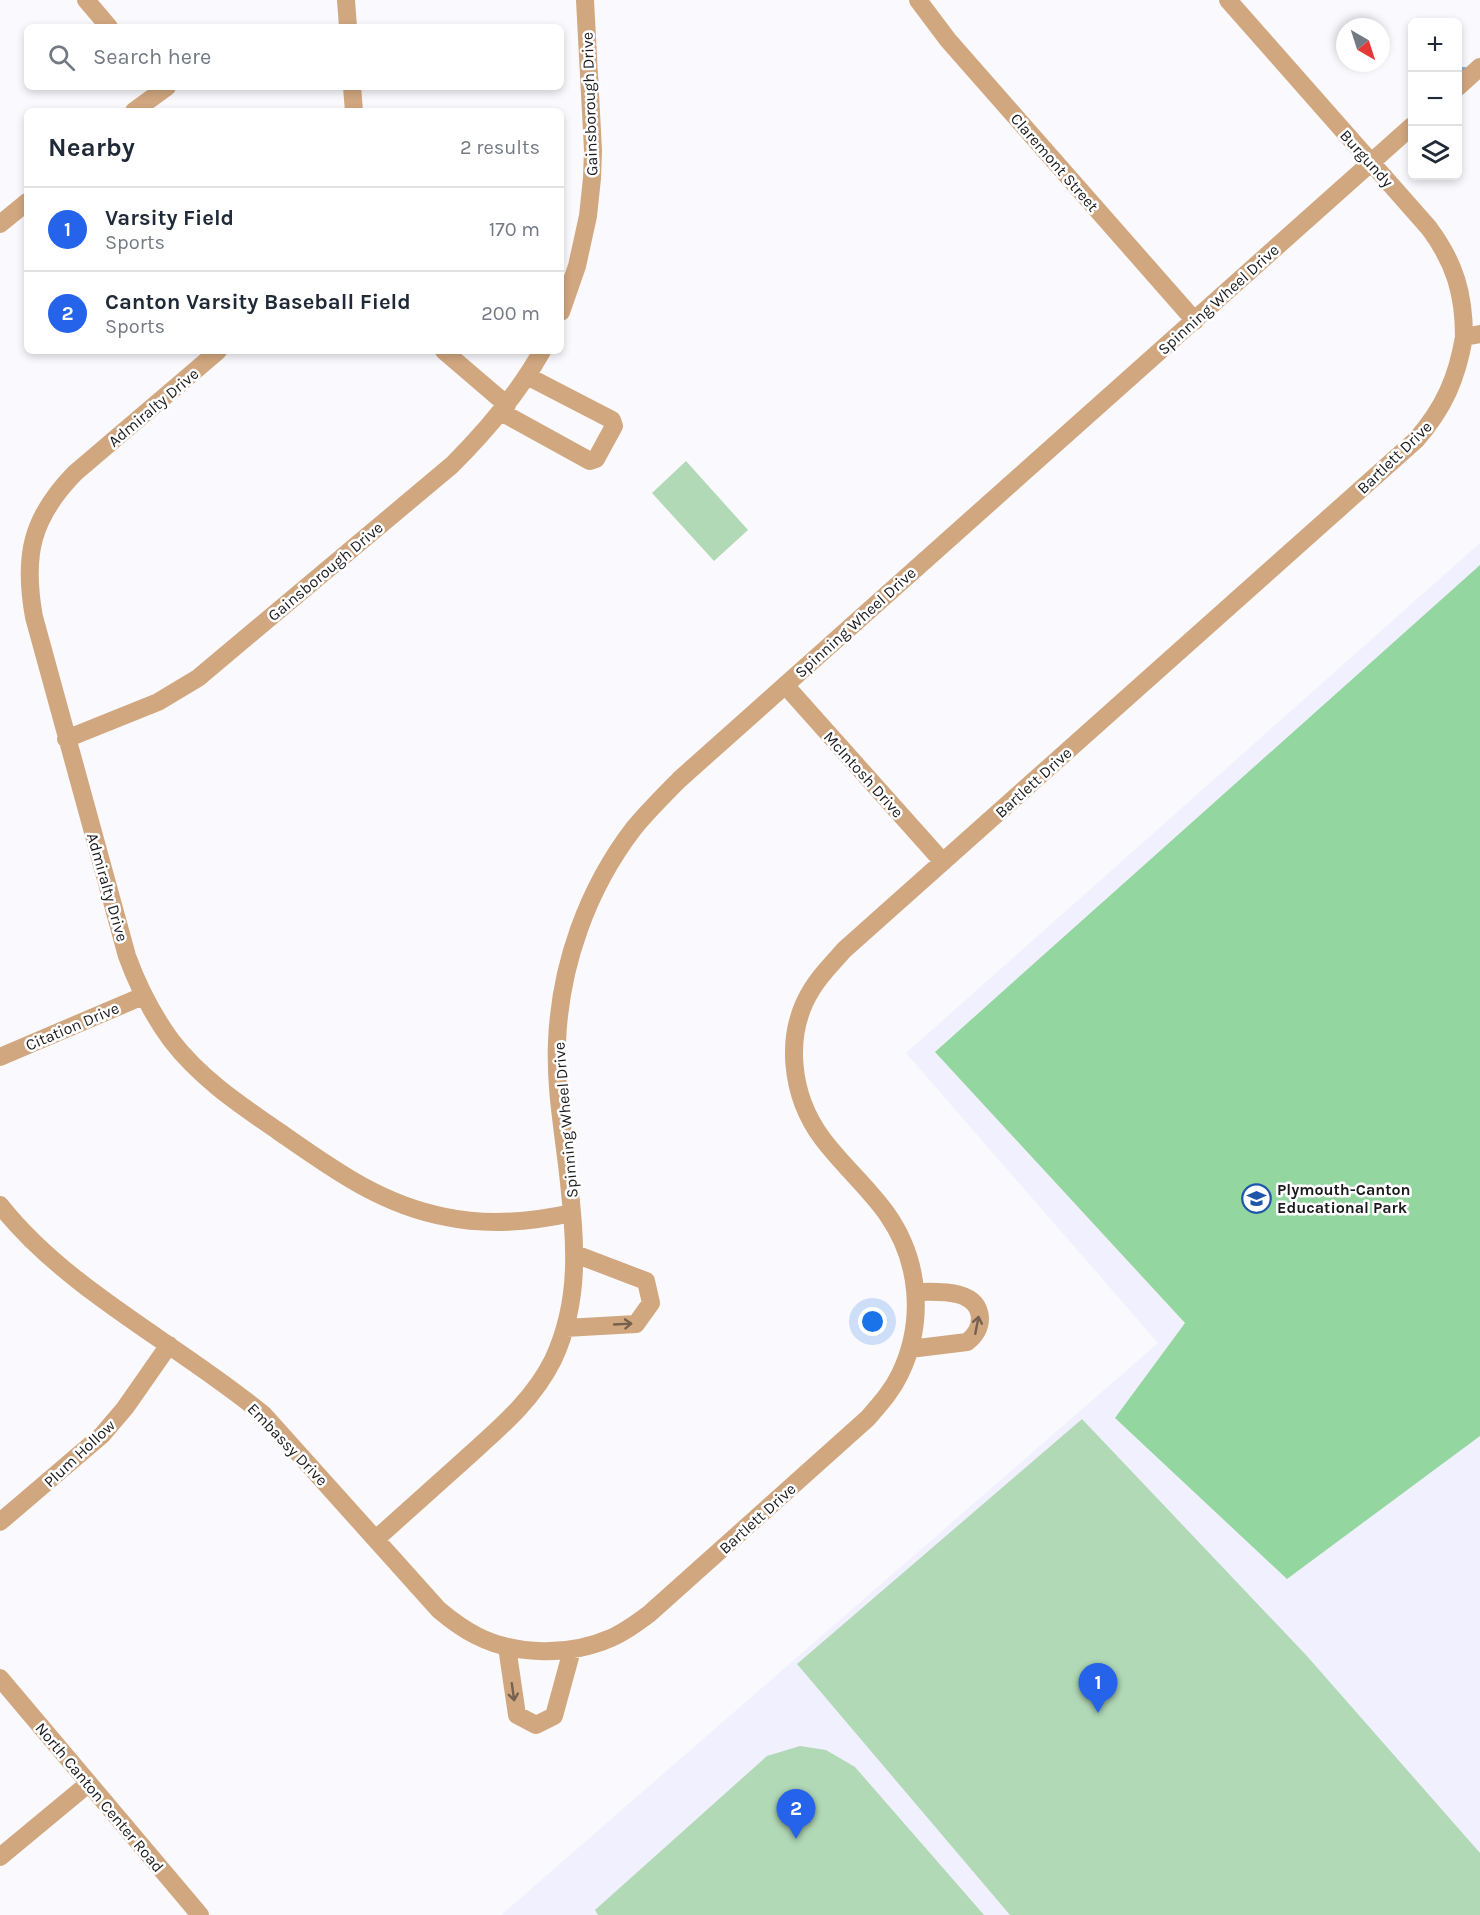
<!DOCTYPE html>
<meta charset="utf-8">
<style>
:root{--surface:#fff;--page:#f2f2f3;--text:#1f2937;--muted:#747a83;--line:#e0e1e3;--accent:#2563eb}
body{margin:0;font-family:Karla,sans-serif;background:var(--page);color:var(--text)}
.controls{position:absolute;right:18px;top:18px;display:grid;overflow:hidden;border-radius:9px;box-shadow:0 3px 9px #0003}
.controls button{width:54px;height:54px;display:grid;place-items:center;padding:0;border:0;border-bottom:2px solid var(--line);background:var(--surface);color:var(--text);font:30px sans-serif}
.compass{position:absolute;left:1336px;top:18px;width:54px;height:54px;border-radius:50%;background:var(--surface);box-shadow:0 3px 9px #0003;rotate:141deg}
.you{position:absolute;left:873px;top:1322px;width:21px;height:21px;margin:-15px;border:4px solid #fff;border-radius:50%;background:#1a73e8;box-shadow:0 0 0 9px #1a73e833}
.badge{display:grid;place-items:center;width:39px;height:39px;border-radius:50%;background:var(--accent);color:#fff;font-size:20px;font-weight:700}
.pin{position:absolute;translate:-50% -50px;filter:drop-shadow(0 2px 3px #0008)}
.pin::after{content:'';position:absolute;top:32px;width:21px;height:18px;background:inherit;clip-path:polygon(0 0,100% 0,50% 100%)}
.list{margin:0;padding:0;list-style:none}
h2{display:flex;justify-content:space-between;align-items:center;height:78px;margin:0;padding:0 24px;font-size:26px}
h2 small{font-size:20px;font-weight:400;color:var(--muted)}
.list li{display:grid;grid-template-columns:39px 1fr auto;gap:18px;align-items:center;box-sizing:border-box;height:84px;padding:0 24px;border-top:2px solid var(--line)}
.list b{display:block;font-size:22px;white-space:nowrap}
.list p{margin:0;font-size:20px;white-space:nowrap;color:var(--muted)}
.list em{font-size:20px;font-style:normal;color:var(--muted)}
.icon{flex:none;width:33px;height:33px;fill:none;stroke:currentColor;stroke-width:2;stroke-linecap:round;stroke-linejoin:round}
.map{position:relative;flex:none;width:1480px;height:1915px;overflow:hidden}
.search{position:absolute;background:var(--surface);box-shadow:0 3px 9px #0003;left:24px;top:24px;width:540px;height:66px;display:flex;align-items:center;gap:15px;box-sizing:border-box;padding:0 21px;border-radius:9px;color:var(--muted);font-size:22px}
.panel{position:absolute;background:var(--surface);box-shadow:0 3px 9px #0003;left:24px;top:108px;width:540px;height:246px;border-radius:9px}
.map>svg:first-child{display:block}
.built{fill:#f1f0fe}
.green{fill:#b1d9b6}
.forest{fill:#94d69f}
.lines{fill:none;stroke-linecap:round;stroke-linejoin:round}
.stream{stroke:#84aceb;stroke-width:5}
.minor{stroke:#d1a77f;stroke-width:18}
.oneway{stroke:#76604e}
.labels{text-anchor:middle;stroke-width:5;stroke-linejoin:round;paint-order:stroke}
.street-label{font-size:16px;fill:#1a1a1d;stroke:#fff}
.poi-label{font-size:16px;font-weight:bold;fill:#1a1a1d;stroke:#fff;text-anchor:start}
</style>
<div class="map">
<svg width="1480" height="1915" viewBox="0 0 1480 1915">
<rect width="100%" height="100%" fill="#faf9fd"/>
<path class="built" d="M1480,543v1372h-979l657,-572 -252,-290z"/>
<path class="green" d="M686,461l62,69 -34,31 -62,-68z
M1082,1419l224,236 174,198v62h-470l-213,-251z
M800,1746l26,4 29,17 129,148h-386l-3,-5 172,-154z"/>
<path class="forest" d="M1480,565v871l-193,143 -172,-161 70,-95 -250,-271z"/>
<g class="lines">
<path class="stream" d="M1458,69l11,1"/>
<path class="minor" d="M86,0l23,27
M346,0l2,27
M918,0l30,40 247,281
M1228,0l201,228c26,35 35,66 35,109
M352,87l2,24
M1458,87l22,-20
M134,111l33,-24
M0,224l27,-22
M561,312l16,-46 11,-50 4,-38 1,-28 -8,-150
M218,351l-143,122c-44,45 -52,83 -41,144l93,339c11,30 25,58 44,84 29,38 68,64 107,91 53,37 103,74 168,86 42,9 85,5 126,-4
M444,351l63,54
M501,412l89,49 6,-2 18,-33 -2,-6 -85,-44
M785,685l158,177
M66,739l92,-37 40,-24 254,-213c35,-35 66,-71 90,-114
M0,1057l143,-61
M0,1205c68,86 180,140 264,210l175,195c12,10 24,19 38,26 40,20 93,20 134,2 14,-6 26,-15 38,-24l219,-196c12,-14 24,-27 32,-44 25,-52 20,-113 -13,-160 -19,-27 -45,-49 -65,-76 -31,-42 -39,-103 -10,-149 9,-15 21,-26 32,-39l572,-510c28,-32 41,-62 48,-103l16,-3
M565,1328l71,-4 15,-21 -5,-22 -71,-27
M910,1349l57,-7c8,-6 13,-13 13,-24 -2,-30 -43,-26 -64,-26
M0,1522l102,-87 23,-27 44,-63
M376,1539c29,-26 58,-52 87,-78 34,-31 69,-59 90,-101 29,-62 22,-121 15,-187 -5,-43 -13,-87 -11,-131 3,-76 30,-153 77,-214 14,-17 30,-33 46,-49l732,-653
M507,1647l10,68 19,10 18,-9 18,-66
M0,1678l200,237
M0,1857l88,-73"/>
</g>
<defs><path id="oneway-shaft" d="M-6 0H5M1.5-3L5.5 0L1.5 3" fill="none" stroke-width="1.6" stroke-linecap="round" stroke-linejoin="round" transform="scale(1.5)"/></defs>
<g class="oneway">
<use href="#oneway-shaft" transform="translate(623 1324) rotate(-3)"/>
<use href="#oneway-shaft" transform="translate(977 1325) rotate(-79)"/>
<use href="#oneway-shaft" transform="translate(513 1692) rotate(82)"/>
</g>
<defs>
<symbol id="school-ring" viewBox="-11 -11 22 22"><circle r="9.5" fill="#fff" stroke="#1e57a9" stroke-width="1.5"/><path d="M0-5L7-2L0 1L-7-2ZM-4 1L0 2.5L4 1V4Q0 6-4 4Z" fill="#1e57a9"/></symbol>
</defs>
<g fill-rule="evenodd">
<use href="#school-ring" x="1240" y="1182" width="33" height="33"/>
</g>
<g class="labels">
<g class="street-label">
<text transform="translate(589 104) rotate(-92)" y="6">Gainsborough Drive</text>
<text transform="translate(1367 158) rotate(48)" y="6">Burgundy</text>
<text transform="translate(1055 162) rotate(49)" y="6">Claremont Street</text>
<text transform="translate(1218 299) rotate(-42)" y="6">Spinning Wheel Drive</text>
<text transform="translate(153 407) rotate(-40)" y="6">Admiralty Drive</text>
<text transform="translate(1394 457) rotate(-44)" y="6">Bartlett Drive</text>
<text transform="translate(325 571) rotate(-40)" y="6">Gainsborough Drive</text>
<text transform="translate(855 622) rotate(-42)" y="6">Spinning Wheel Drive</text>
<text transform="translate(864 774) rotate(48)" y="6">McIntosh Drive</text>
<text transform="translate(1033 782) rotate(-42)" y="6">Bartlett Drive</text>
<text transform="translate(108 887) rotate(74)" y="6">Admiralty Drive</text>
<text transform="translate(72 1026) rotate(-23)" y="6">Citation Drive</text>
<text transform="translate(565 1120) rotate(-95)" y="6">Spinning Wheel Drive</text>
<text transform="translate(288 1444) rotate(46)" y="6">Embassy Drive</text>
<text transform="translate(79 1453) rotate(-43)" y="6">Plum Hollow</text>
<text transform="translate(757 1518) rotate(-42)" y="6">Bartlett Drive</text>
<text transform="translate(100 1797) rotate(50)" y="6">North Canton Center Road</text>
</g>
<g class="poi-label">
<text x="1277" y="1195">Plymouth-Canton<tspan x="1277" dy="18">Educational Park</tspan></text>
</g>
</g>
</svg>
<div class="controls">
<button>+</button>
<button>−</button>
<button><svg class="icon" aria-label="layers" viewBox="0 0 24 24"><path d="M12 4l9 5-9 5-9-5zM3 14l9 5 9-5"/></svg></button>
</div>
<svg class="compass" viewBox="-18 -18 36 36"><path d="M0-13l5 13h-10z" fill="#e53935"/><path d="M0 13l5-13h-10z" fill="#747a83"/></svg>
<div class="you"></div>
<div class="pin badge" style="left:1098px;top:1713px">1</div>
<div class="pin badge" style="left:796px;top:1839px">2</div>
<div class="search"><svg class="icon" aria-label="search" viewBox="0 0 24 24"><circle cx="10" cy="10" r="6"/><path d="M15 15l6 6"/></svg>Search here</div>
<section class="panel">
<h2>Nearby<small>2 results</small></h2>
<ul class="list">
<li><span class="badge">1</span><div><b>Varsity Field</b><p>Sports</p></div><em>170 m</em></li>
<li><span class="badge">2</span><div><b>Canton Varsity Baseball Field</b><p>Sports</p></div><em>200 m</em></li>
</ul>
</section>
</div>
